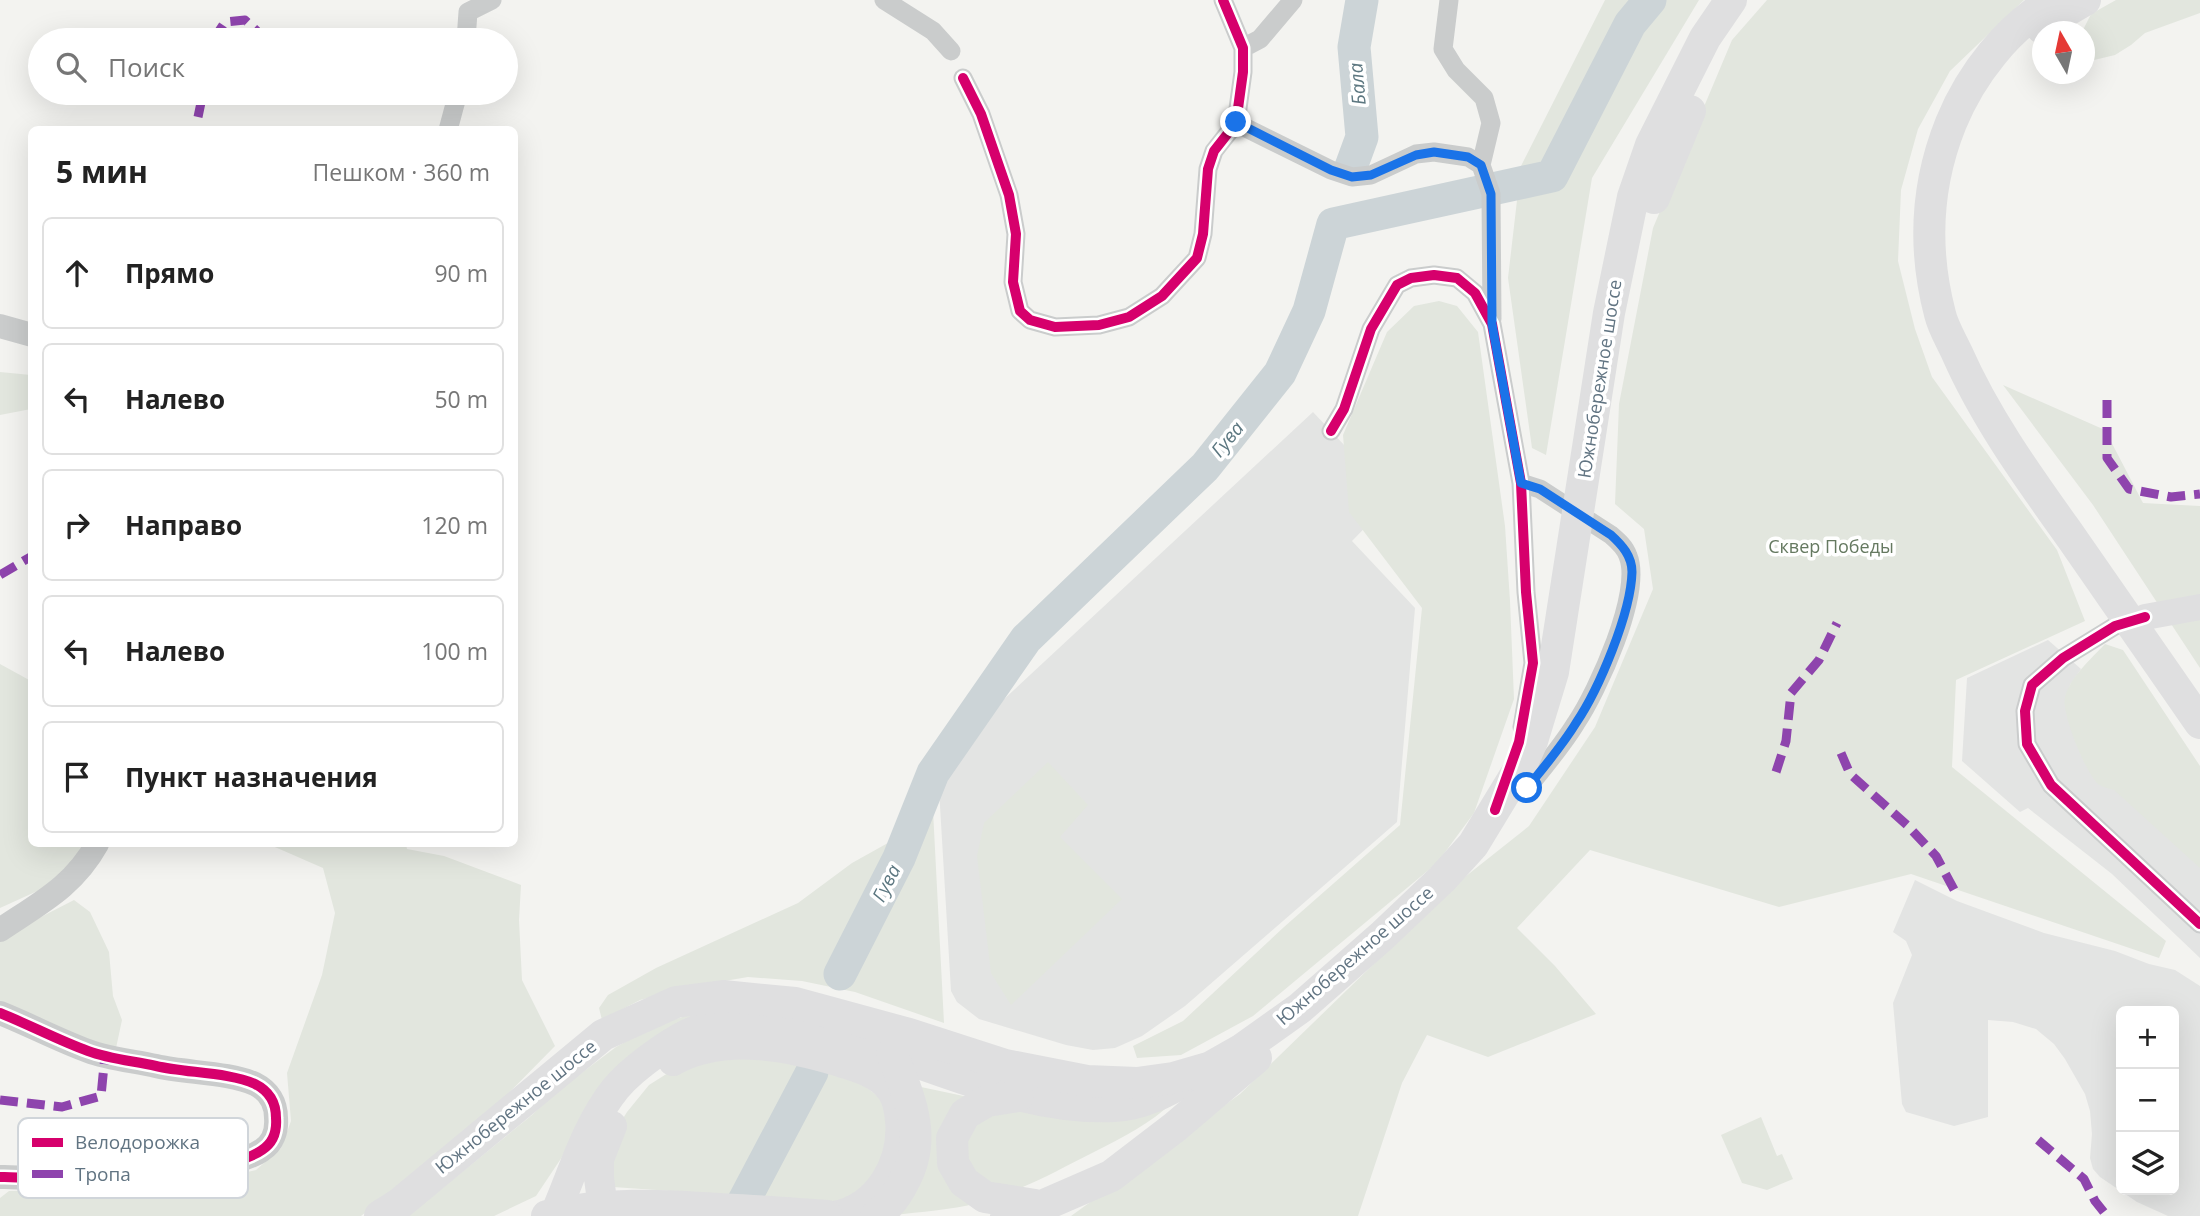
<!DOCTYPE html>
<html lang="ru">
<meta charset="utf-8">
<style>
:root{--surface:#fff;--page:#f2f2f2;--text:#222;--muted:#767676;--line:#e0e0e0}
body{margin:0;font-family:"Open Sans",sans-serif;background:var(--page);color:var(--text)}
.controls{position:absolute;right:21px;bottom:21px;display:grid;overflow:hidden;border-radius:10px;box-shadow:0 7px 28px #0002}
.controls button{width:63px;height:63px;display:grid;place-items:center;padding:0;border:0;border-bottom:2px solid var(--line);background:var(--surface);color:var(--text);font:35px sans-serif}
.compass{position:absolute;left:2032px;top:21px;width:63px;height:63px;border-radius:50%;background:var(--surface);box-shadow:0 7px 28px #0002;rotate:351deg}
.stop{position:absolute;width:21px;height:21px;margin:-16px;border:5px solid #1a73e8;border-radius:50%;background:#fff}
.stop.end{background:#1a73e8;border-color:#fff;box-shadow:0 2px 7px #0008}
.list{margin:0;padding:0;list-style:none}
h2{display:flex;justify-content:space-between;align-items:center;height:91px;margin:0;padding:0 28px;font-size:30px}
h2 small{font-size:23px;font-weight:400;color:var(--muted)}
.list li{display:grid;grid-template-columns:46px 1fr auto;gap:21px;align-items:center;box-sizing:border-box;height:112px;margin:0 14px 14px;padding:0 14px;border:2px solid var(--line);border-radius:10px}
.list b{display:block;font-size:26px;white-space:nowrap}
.list em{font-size:23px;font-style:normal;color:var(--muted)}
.icon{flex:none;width:38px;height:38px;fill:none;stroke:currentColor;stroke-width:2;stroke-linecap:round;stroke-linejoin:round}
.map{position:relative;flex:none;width:2200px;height:1216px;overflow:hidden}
.search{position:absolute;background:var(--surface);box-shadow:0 7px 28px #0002;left:28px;top:28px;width:490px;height:77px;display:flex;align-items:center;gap:18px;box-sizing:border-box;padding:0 24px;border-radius:38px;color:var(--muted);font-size:26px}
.panel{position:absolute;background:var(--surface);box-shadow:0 7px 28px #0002;left:28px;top:126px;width:490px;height:721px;border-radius:10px}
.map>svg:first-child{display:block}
.built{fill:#e3e4e3;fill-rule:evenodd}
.green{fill:#e2e6de}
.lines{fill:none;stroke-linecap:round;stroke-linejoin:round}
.river{stroke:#ccd4d7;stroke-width:33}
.minor{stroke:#cacccc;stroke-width:19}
.tertiary{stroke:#cacccc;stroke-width:24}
.secondary{stroke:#dfdfe0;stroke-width:26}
.primary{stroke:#dfdfe0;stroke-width:30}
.trunk{stroke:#dfdfe0;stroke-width:32}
.quiet{stroke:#8e44ad;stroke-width:9;stroke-dasharray:18 9;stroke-linecap:butt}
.cycleway-casing{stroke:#fff;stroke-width:15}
.cycleway{stroke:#d6006c;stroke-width:10}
.route{stroke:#1a73e8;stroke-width:9}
.labels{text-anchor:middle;stroke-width:7;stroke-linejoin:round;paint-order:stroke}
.street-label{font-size:18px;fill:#617482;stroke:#fff}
.park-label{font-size:18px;fill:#657960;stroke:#fff}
.water-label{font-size:19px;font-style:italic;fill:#5c7780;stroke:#fff}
.key{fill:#fff;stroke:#d0d5da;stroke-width:2}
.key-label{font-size:19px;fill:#617482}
</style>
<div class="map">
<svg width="2200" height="1216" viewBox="0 0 2200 1216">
<rect width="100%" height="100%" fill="#f3f3f0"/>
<path class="built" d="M1313,412l81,86 -42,43 63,67 -18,214 -212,184 -43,30 -27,12 -22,2 -27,-5 -87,-26 -22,-17 -6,-11 -12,-202 4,-18 10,-18 20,-25z
M2048,640l33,29 -11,16 -4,14 49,88 85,76v95l-88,-84 -84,-66 -8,4 -58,-51 5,-83z
M1915,880l42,21 87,32 71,18 34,13 26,6 25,16v230h-32l-31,-14 -37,-25 -7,-8 -3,-11 2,-24 -2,-23 -5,-17 -20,-35 -11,-15 -18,-15 -23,-7 -25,-2v97l-34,9 -48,-14 -4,-8 -9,-101 19,-48 -6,-14 -13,-9zM2121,1011h53v179h-53z"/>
<path class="green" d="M1605,0h94l-107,178 -46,277 -14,-7 -24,-170 13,-112z
M1767,0h257l-74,71 -32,58 -17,61 -3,71 17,68 17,48 125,173 28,71 -129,59 -4,87 214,174 -7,17 -248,-84 -132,33 -189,-57 -73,78 38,38 41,48 -108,43 -61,-22 -25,48 -44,133h-287l169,-122 216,-210 73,-58 66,-99 58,-138 -9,-60 -29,-25 4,-100 34,-176 79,-188z
M2116,0h84v13l-55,20 -14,12 -16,10 -25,6 -5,-3 -1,-26h-2l9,-18z
M1439,301l18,5 21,26 27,194 5,75 4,98 -40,114 -37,50 -184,153 -72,39 -44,3 -4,-12 50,-25 101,-94 116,-102 22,-217 -73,-96 -6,-77 44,-103 27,-26z
M0,372l31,3v34l-31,6z
M2003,385l102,45 38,73 57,3v162l-107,-163z
M2105,644l18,6 77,116v102l-86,-78c-4,-1 -12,-3 -16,-6 -12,-11 -37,-71 -33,-87 6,-21 25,-37 40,-53z
M0,664l31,17 1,163h55l-21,34 -66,30z
M1048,762l40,43 -28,32 62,62 -111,106 -20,-32 -14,-117 7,-33z
M932,791l12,232 -89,-31 -53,-11 -54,-4 -59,10 -49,13 -38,20 -3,-12 9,-13 48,-27 142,-65 54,-40 43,-24z
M268,844h138l1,5 37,7 77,29 -2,35 3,60 33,66 -65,66 -129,104h-361v-18l9,-7 115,-2 82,-7 50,-12 25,-22 10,-27 -4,-48 35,-98 13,-62 -12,-45z
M74,900l16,12 19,40 4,44 9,24 -6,28 -33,-8 -83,-35v-67z
M720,1011l-46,21 -110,122 -28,42 -42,20h-86l124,-101 19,-19 65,-49 40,-22 33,-10z
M720,1053l125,17 46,37 -10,67 -39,29 -229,-16 -1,-51 15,-24 22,-27 30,-19z
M921,1087l66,14 186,1c-22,21 -51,36 -77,49 -38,19 -76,41 -118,52 -28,7 -57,9 -85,12z
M1761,1117l16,39 5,-2 11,25 -26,11 -25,-7 -21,-48z"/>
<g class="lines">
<path class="river" d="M1351,167l11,-30 -8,-90 8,-47
M840,974l59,-116 34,-85 93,-134 179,-172 75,-94 29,-62 24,-87 219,-48 78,-152 20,-24
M736,1216l76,-144"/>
<path class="minor" d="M884,0l49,31 18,20
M1449,0l-6,49 13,21 28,28 7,25 -10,42 10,29 1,125
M468,12l24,-12
M466,40l2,-28
M1243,48l17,-9 33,-39
M963,78l18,36 28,81 7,39 -3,48 7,29 10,9 25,7 44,-2 30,-8 33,-21 35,-38 6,-24 5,-65 6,-18 22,-28 7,-51v-24l-20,-48
M1236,123l95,47 21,7 19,-2 45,-21 18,-2 34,5 13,8
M448,130l10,-37
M1331,431l13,-22 27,-80 26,-44 14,-7 23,-3 23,3 18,15 17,31 29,159 5,109 7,71 -11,64
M1521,483l19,6 71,46c7,6 14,12 17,21 15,36 -31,136 -52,167 -14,23 -32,44 -49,65
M2137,619l-22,7 -52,32 -31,27 -7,26 2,33 24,41 149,139"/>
<path class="tertiary" d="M0,326l32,9
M0,930c40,-27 73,-43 97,-86
M0,1013c30,12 58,27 88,38 21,8 46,10 68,15 29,7 73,6 99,18 14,7 21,19 21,34 1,13 -3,25 -14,32 -30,22 -158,32 -198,31 -22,0 -43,-5 -64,-4"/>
<path class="secondary" d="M2145,617l55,-10"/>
<path class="primary" d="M673,1061c51,-28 114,-15 167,1 18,6 39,11 51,28 6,8 8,20 9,30 4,43 -22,88 -66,96
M554,1216c19,-43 32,-91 62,-128 17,-20 66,-57 91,-61 12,-3 26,-1 37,-1 13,0 25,-1 37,0 26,1 54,10 78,18 84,25 165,67 255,63 28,-1 54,-15 78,-29
M604,1216l-5,-38v-19l13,-33"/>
<path class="trunk" d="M2054,0c-46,27 -83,74 -103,123 -25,62 -28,126 -11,191 3,13 11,26 17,39 29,66 72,125 114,184 43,61 86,124 129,186
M2042,28l14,-11 29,-17
M1654,198l36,-87
M1018,1096l-31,5 -22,13 -13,24 1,25 11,19 21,15 50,8
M380,1216l19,-12 204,-169 73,-33 47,-6 72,7 114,31 96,31 82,16 50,2 36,-5 38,-11 30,-17 59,-42 82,-72 60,-57 31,-34 48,-79 11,-25 21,-69 56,-359 24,-116 18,-52 54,-107 26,-38
M547,1216c57,-14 114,-11 172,-7 36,2 72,4 108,7
M876,1216c12,-9 20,-19 27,-33 26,-45 6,-86 -11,-129
M1006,1216l36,-10 69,-30 64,-49 81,-69"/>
<path class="quiet" d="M213,40l12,-18 20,-2 12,11
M198,117l5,-24
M2107,400v58l22,31 42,8 29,-3
M0,575l32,-19
M1841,753l9,21 57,51 29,31 22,41
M1776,772l10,-31 5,-48 28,-33 18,-37
M0,1100l62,7 39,-11 4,-41
M2038,1140l46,39 11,22 12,15"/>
<defs>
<path id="cycleway" d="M963,78l18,36 28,81 7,39 -3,48 7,29 10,9 25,7 44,-2 30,-8 33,-21 35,-38 6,-24 5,-65 6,-18 22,-28 7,-51v-24l-20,-48
M1331,431l13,-22 27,-80 26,-44 14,-7 23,-3 23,3 18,15 17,31 29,159 5,109 7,71 -14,79 -24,68
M2145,617l-30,9 -52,32 -31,27 -7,26 2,33 24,41 149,139
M0,1013c30,12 58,27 88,38 21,8 46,10 68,15 29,7 73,6 99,18 14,7 21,19 21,34 1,13 -3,25 -14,32 -30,22 -158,32 -198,31 -22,0 -43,-5 -64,-4"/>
</defs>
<use href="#cycleway" class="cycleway-casing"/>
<use href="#cycleway" class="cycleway"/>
</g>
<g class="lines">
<path class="route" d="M1236,122l95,48 21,7 19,-2 45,-20 18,-3 34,5 13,8 10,29 1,130 29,159 19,6 71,46c11,10 21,21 21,37 -1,41 -33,117 -56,151 -14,23 -32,44 -49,65"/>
</g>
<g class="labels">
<g class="street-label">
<text transform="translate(1600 379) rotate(-81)" y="6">Южнобережное шоссе</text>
<text transform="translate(1355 956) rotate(-41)" y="6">Южнобережное шоссе</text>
<text transform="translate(516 1107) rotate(-39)" y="6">Южнобережное шоссе</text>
</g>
<g class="park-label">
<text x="1831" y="553">Сквер Победы</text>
</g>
<g class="water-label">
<text transform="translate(1357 84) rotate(-95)" y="7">Бала</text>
<text transform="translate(1227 439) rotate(-51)" y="7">Гува</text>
<text transform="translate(886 883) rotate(-63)" y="7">Гува</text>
</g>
</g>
<rect x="18" y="1118" width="230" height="80" rx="10" class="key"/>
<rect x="32" y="1138" width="31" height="9" fill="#d6006c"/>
<rect x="32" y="1170" width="31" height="8" fill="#8e44ad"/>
<g class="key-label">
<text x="75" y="1149">Велодорожка</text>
<text x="75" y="1181">Тропа</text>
</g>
</svg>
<div class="controls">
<button>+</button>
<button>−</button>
<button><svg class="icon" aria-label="layers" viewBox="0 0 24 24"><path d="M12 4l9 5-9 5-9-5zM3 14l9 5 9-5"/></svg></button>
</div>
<svg class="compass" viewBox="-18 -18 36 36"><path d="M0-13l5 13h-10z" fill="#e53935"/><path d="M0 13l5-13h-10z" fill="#767676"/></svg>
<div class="stop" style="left:1527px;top:788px"></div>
<div class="stop end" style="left:1236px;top:122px"></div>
<div class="search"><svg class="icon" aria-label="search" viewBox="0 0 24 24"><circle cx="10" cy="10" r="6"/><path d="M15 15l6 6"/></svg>Поиск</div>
<section class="panel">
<h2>5 мин<small>Пешком · 360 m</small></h2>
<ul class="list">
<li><svg class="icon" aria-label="ahead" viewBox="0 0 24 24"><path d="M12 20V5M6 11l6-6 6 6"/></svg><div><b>Прямо</b></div><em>90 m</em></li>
<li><svg class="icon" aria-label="left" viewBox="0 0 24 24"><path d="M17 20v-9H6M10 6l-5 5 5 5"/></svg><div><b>Налево</b></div><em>50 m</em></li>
<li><svg class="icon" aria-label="right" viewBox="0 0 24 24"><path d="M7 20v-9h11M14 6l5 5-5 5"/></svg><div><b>Направо</b></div><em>120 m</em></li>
<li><svg class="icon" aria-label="left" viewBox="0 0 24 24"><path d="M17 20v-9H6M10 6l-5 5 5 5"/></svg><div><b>Налево</b></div><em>100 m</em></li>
<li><svg class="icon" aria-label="arrive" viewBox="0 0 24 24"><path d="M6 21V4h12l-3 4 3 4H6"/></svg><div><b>Пункт назначения</b></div></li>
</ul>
</section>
</div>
